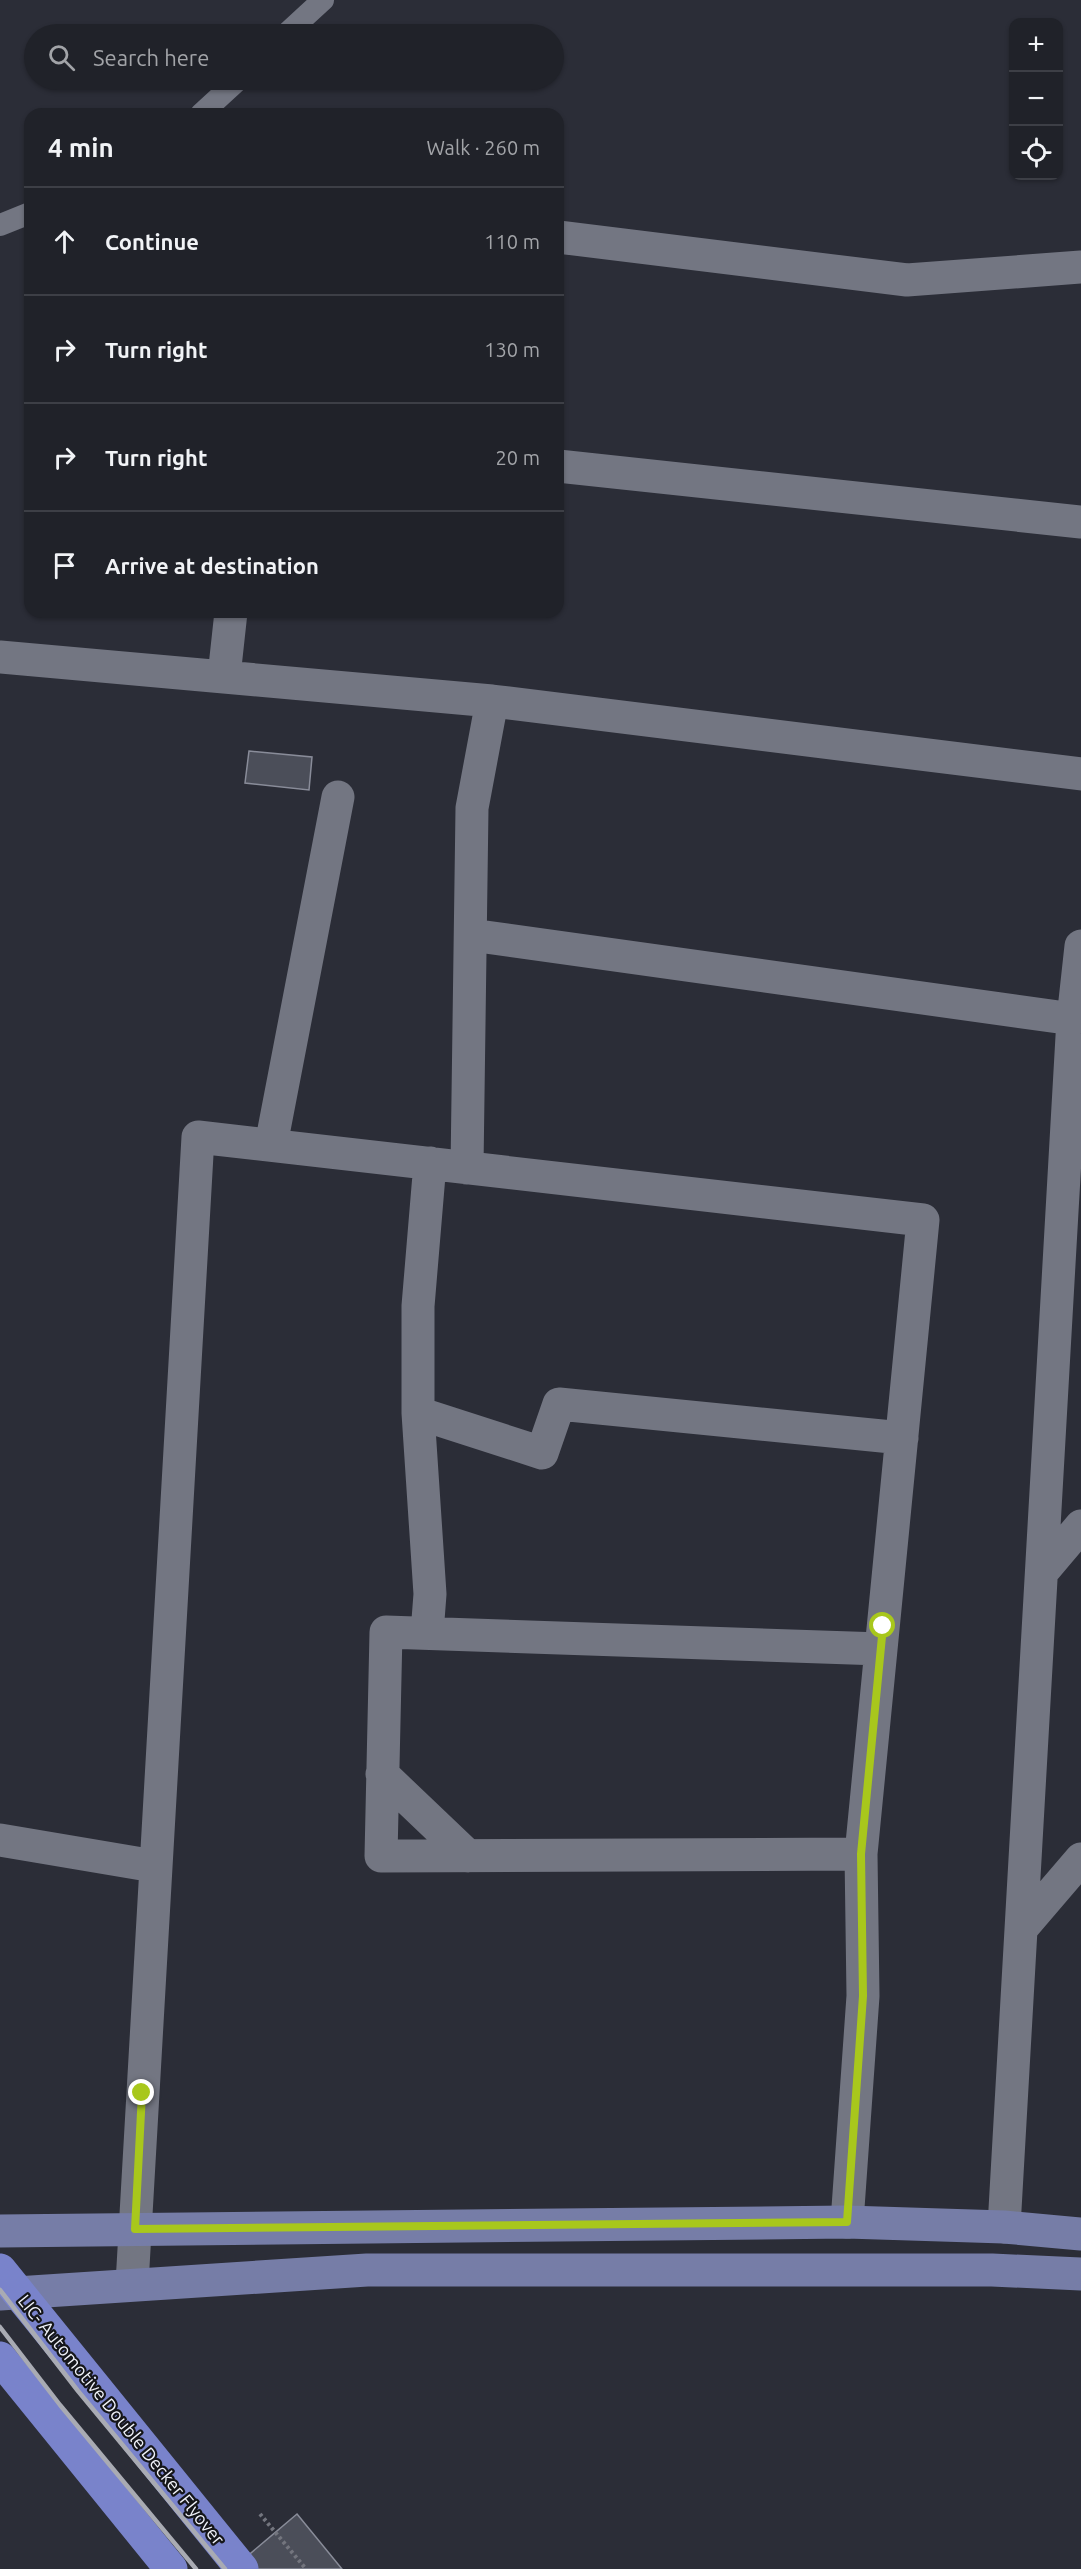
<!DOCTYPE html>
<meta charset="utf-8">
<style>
:root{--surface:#202229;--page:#282a31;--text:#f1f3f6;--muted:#a2a4a8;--line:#3d3f46}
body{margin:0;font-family:Ubuntu,sans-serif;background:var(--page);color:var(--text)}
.controls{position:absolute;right:18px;top:18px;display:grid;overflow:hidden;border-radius:12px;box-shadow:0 2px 4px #0004}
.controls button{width:54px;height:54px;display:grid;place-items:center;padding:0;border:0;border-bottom:2px solid var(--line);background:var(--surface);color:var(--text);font:30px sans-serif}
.stop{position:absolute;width:18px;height:18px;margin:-14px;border:4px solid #a8c71c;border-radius:50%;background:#fff}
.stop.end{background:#a8c71c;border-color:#fff;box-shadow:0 2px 6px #0008}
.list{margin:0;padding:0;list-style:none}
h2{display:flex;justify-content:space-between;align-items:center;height:78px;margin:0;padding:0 24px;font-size:26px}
h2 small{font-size:20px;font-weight:400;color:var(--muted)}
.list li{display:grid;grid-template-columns:39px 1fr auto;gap:18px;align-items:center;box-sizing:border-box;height:108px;padding:0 24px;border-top:2px solid var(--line)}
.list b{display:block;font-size:22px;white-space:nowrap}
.list em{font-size:20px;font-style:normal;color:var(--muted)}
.icon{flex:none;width:33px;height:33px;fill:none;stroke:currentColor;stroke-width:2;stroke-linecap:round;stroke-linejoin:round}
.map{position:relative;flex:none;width:1081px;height:2569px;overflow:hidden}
.search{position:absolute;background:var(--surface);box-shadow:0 2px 4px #0004;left:24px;top:24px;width:540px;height:66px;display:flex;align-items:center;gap:15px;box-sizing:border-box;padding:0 21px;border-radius:33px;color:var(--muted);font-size:22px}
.panel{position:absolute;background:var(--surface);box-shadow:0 2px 4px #0004;left:24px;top:108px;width:540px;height:510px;border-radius:18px}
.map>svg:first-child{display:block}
.building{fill:#4b4e59;stroke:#898c99;stroke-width:1.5}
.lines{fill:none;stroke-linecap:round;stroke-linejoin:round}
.path{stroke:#73757e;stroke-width:4;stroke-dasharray:3 3;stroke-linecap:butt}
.lane{stroke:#737682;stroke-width:22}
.street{stroke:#737682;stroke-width:33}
.secondary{stroke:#767da7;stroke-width:33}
.primary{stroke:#7983cb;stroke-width:33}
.rail{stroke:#a9abb3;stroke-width:4.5}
.route{stroke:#a8c71c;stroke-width:8}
.labels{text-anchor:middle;stroke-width:4.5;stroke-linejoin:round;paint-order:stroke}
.street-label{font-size:18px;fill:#f1f3fa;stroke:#15161a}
</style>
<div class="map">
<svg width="1081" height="2569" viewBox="0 0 1081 2569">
<rect width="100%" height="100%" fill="#2b2d37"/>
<path class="building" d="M249,751l63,6 -3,33 -64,-7z
M297,2514l45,55h-110z"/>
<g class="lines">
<path class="path" d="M260,2514l46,55"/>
<path class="lane" d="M286,34l37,-34
M201,114l37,-34
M0,225l30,-12"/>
<path class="street" d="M558,237l349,43 174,-13
M558,466l523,56
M0,657l492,44 589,73
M224,676l7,-64
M471,935l602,84
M271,1145l67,-348
M430,1163l-12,143v107l124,40 17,-49 343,34
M467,1168l5,-360 20,-107
M418,1413l12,181 -3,39
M1042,1572l39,-46
M382,1774l86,82
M0,1840l154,26
M1021,1929l60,-70
M847,2222l16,-226 -2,-142
M1004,2227l69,-1208 8,-73
M132,2284l66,-1147 725,83 -62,634 -480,2 5,-224 495,17"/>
<path class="secondary" d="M0,2231l847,-9 157,5 77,7
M0,2294l367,-24h625l89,4"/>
<path class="primary" d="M0,2270l242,299
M0,2358l171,211"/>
<path class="rail" d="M0,2290l78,101 147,178
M0,2327l60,78 136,164"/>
</g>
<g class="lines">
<path class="route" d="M142,2093l-7,136 712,-7 16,-226 -2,-142 22,-228"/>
</g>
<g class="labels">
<g class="street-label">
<text transform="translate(121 2420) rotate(51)" y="6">LIC- Automotive Double Decker Flyover</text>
</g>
</g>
</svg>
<div class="controls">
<button>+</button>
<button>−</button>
<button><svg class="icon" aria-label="locate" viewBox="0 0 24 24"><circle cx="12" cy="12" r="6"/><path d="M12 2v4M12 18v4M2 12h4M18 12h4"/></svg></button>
</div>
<div class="stop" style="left:883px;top:1626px"></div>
<div class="stop end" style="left:142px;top:2093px"></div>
<div class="search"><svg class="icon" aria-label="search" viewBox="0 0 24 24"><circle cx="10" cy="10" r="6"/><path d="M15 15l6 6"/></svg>Search here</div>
<section class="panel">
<h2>4 min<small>Walk · 260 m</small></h2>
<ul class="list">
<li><svg class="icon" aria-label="ahead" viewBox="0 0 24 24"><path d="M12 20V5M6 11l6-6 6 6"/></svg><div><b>Continue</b></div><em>110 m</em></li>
<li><svg class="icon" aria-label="right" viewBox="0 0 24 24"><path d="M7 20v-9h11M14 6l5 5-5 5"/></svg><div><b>Turn right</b></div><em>130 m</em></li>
<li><svg class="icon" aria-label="right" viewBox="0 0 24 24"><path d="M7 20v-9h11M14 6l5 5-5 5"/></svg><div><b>Turn right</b></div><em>20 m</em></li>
<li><svg class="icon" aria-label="arrive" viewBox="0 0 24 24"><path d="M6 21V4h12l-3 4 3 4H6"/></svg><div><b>Arrive at destination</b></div></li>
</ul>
</section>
</div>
